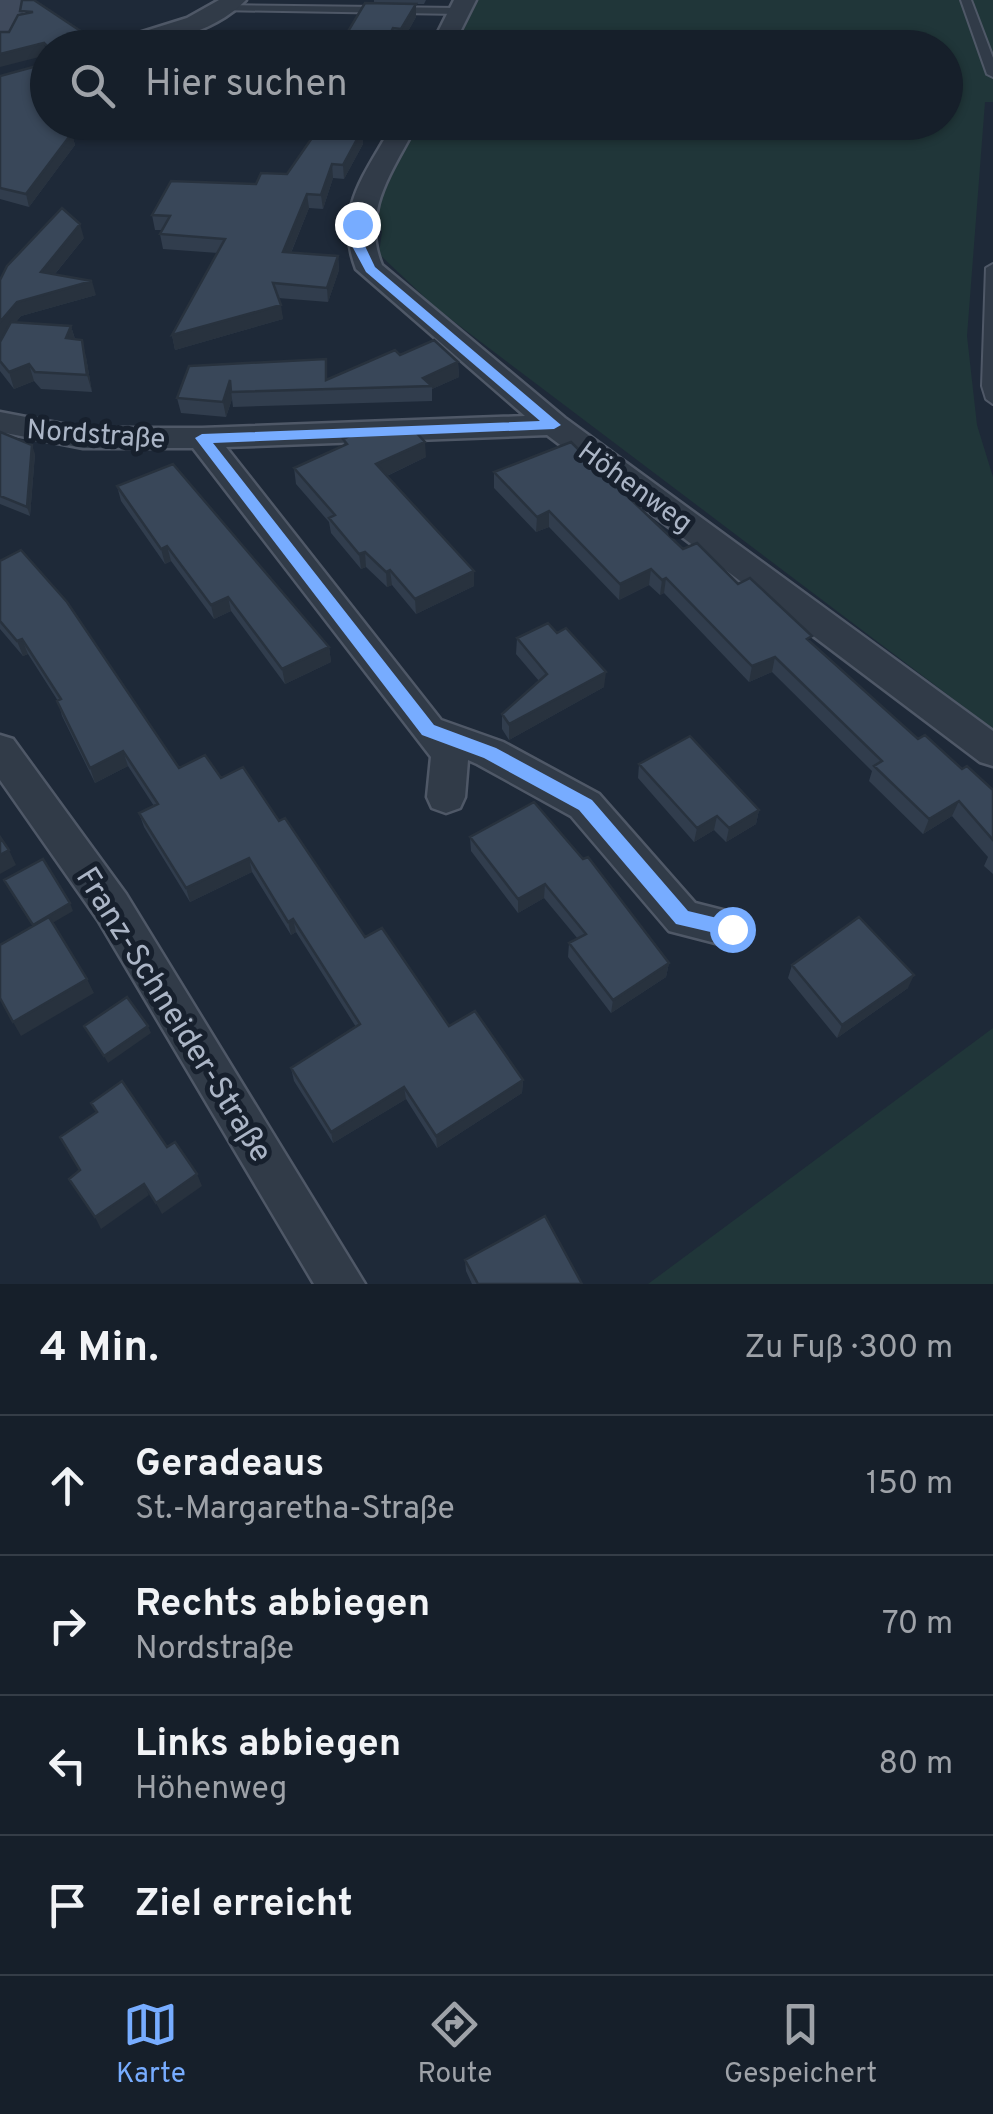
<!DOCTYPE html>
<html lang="de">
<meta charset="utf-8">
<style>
:root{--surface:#161f2a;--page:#1f2732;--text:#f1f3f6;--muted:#9ea2a8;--line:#353d47;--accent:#77acff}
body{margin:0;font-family:Overpass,sans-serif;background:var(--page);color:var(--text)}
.stop{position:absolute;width:30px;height:30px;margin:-22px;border:8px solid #77acff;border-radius:50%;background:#fff}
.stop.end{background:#77acff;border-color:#fff;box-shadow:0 2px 10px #0008}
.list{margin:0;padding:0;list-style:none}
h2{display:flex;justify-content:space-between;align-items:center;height:130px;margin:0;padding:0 40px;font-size:42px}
h2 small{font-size:32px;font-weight:400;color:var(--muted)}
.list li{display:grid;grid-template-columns:65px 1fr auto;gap:30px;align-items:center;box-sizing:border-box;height:140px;padding:0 40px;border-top:2px solid var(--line)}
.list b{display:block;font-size:38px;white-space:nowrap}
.list p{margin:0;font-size:32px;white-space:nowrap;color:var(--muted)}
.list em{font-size:32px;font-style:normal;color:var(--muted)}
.icon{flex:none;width:55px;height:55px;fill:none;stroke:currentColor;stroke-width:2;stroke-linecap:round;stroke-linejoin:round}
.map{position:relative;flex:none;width:993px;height:1284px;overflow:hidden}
.search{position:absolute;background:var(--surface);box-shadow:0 2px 8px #0004;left:30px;right:30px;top:30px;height:110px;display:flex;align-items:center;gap:25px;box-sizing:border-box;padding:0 35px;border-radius:55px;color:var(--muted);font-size:38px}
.sheet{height:690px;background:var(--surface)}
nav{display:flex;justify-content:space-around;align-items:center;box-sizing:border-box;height:140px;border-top:2px solid var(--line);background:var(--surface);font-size:28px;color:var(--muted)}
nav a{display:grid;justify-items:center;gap:5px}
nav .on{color:var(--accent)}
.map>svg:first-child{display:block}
.green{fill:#203639}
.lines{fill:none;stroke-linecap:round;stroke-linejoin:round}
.service-casing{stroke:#4f5867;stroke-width:4}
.minor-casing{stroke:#4f5867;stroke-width:5}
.secondary-casing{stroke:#4f5867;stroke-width:5}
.service{fill:#313b48;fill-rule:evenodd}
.minor{fill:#313b48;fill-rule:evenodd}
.secondary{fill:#3f4a5c;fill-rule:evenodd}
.wall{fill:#313d4d}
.shaded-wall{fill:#28323e}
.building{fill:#394759;stroke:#28323e;stroke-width:2.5}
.route{fill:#77acff}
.labels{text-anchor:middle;stroke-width:10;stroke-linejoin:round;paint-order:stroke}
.street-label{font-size:28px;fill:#abb5c6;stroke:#17202d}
.near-street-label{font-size:32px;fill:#abb5c6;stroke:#17202d}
</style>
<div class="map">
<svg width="993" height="1284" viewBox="0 0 993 1284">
<rect width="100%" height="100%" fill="#1e2938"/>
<path class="green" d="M473,0h520v102h-8l-18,234 10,89 16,52v252l-557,-421 -57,-54 3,-23 -12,-9 47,-99 529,-1v-74l-494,-1z
M993,1028v256h-345z"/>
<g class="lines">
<defs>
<path id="service" d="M961,0h10l22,58v19l-6,-3z
M222,5l237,3 5,3 -5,3 -241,-4 -1,-2z
M993,264v140l-7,-5 -4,-13 4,-118z"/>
<path id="minor" d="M219,0h27c-33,35 -97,48 -142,48l3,-5 80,-25z
M454,0h22l-24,48h-22z
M394,122h24c-24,48 -58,89 -36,143l183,153 428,313v35l-13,-4 -433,-327 -321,12 215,273 62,22 96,52 96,109 51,13 6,13 -6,13 -15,5 -62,-16 -98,-115 -94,-52 -9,-4 -3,37 -5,11 -14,5 -14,-5 -5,-11 4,-40 -238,-309h-110l-83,-16v-20l83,16h119l323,-12 -169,-147c-23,-61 10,-95 38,-147z
M0,735l13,4 113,155 239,390h-51l-216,-364 -98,-140z"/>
<path id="secondary" d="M0,0h22l1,13 -12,27 -11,2z"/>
</defs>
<use href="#service" class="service-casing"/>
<use href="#minor" class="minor-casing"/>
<use href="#secondary" class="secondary-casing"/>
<use href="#service" class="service"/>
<use href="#minor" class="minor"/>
<use href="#secondary" class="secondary"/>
</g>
<path class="wall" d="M374,0h52l-2,4h-14l6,13 -14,25 -8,-1 -3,7h-53l36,-45z
M0,76l48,46 42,2 -19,8 4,13 -46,62 -29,-8z
M315,122h55l-8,14 1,8 -19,35 -11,-1 -10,31 -14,-1 -18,45 47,3 1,14 -11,32 -50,-4 5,21 -108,31 -3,-15 46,-82 -55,-4 -3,-15 3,-4h-8l-3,-15 135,-41 33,-47 -5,-1z
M84,238l-29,36 41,21 -75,21 -5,6 55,4 4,13 11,18 6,35 -51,-3 -7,-8 -20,8 -14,-18v-91z
M400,355l58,7 1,15 -27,12v12l-199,6 -1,-8 -6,18 -45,-4 -4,-15 151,-19z
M0,432l35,22 -5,62 -30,-12z
M343,439l83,18 -39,19 87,110 -58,28 -24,-29 -5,2 -21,-20 -5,2 -30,-36 -2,-11 -33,-38 -2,-16 50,-23z
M595,466l32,24v6l56,53 55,35 72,58 108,97 75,51v84l-9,-8 4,-9 -36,-41 -29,18 -54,-53 3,-10 -100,-99 -23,10 -85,-89 -4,2 -11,-10 -30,15 -70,-73 -13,5 -42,-44v-16z
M117,486l212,161 2,15 -46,22 -54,-73 -17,8 -43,-58 -6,3 -44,-63z
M0,561l179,207 42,10 58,43 86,116 84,89 74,54 -1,13 -85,55 -31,-49 -73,44 -39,-62 -3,-13 65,-41 -60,-95 -5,3 -39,-63 -62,30 -46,-75 -5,-14 15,-7 -26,-40 -33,17 -33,-67 -4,-15 -30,-47 -5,2 -23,-27z
M557,633l47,54 -95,53 -7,-11v-15l37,-33 -23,-27 1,-16z
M639,764l120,46 -3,14 -30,18 -12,-12 -20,12 -56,-64z
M470,837l199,126 -3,14 -55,36 -43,-56 1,-14 9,-4 -34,-41 -26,15 -47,-62z
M792,965l116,23 -71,50 -49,-60z
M465,1260l117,24h-110l-6,-13z"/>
<path class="shaded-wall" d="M416,4v13l-14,25 -1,-13z
M393,28l1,13 -3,7h-8z
M44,43l3,12 -47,12v-13z
M60,122h30v2l-30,12 -3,-12z
M361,122h9l-8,14 1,8 -19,35 -1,-14z
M72,133l3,12 -46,62 -3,-13z
M332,164l1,14 -10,31 -2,-14z
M307,194l2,14 -24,59 -2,-15z
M80,224l4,14 -39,48 -4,-14z
M338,256l1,14 -11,32 -1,-14z
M92,281l4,14 -75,21 -21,26v-20l17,-20z
M281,305l2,14 -108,31 -3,-15z
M71,326l5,17 -10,-5z
M82,340l4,17 6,35 -5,-17z
M458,362l1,15 -27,12v-3l-9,-8z
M29,364l5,17 -20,8 -5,-17z
M230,380l2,19 -6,18 -3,-15z
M425,442l1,15 -48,23 -2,-16z
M32,445l3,9 -5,62 -3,-9z
M549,511v16l-13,5 1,-15z
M167,546l4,15 -6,3 -4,-15z
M365,552l1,15 -5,2 -2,-15z
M651,569l-2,16 -30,15 1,-16z
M390,570l2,15 -5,2 -1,-15z
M474,571v15l-58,28 -1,-15z
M666,578l-2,15 -4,2 2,-15z
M228,597l3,14 -17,8 -3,-14z
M22,639l6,15 -5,2 -6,-15z
M329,647l2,15 -46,22 -3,-15z
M775,657l-3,15 -23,10 3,-16z
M606,672l-2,15 -95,53v-16z
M123,751l5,15 -33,17 -5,-15z
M959,801l-7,15 -29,18 6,-15z
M759,810l-3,14 -30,18 3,-14z
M717,816l-3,14 -20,12 3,-14z
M9,850l7,15 -16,9v-19z
M249,858l3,14 -62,30 -4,-14z
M545,884l-1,14 -26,15v-14z
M70,903l3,8 -36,21 -4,-7z
M293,919l3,13 -5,3 -3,-13z
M669,963l-3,14 -55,36 2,-13z
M914,975l-6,13 -71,50 5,-13z
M87,979l7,14 -73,43 -8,-14z
M148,1026l3,7 -43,30 -4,-7z
M523,1080l-1,13 -85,55 -1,-12z
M404,1087l2,12 -73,44 -2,-11z
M197,1174l5,12 -40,28 -6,-11z
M144,1184l5,11 -48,34 -6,-12z"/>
<path class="building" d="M22,0h12l72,48h-57l-5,-5 -44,11v-22h9l9,-17 15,-3 -13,-1z
M365,3l51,1 -15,25 -8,-1 -10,20h-45z
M48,63v59h12l-3,2 15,9 -46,61 -26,-6v-112z
M323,122h38l-4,8h5l-19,35 -11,-1 -11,31 -14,-1 -24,58 55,4 -11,32 -54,-5 8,22 -109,30 53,-96 -65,-5 10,-18 -18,-1 19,-34 85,3 5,-11 26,1z
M62,208l18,16 -39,48 51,9 -75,21 -17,20v-42l7,-14z
M11,322l60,4 -5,12 16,2 5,35 -52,-3 -6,-8 -20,8 -9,-11v-19z
M434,340l24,22 -35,16 9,8 -201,6 -1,-12 -7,22 -46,-4 12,-32 137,-7v21l69,-30 5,5z
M412,428l13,14 -49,22 98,107 -59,28 -25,-29 -4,2 -21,-20 -6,2 -30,-36 6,-3 -41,-47 53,-24 -4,-5 19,-9z
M0,432l32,13 -5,62 -27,-11z
M571,442l24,24 16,8 16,16 -4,2 60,57 14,-6 41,41 12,-6 62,58 -5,3 111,100 7,-4 37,34 5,-3 26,24v50l-34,-39 -30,18 -55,-53 8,-5 -107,-104 -23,9 -86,-88 -4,2 -11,-11 -31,15 -71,-73 -12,6 -43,-45z
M173,464l156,183 -47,22 -54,-72 -17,8 -44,-59 -6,3 -44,-63z
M21,550l46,52 112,166 26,-13 16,23 22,-11 36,54 6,-3 80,119 17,-9 67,98 26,-15 48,69 -87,56 -32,-49 -73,45 -40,-64 69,-44 -67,-105 -5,3 -39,-64 -63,30 -47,-75 19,-9 -35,-53 -33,17 -33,-67 4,-2 -39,-60 -5,2 -17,-20v-60z
M548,623l9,10 9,-5 40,44 -97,52 -7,-10 45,-40 -30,-36z
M690,736l69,74 -30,18 -12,-12 -20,12 -58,-64z
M534,802l49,57 5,-2 81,106 -56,37 -44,-57 17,-9 -41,-50 -27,15 -48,-62z
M0,837l9,13 -9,5z
M43,859l27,44 -37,22 -29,-45z
M49,917l38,62 -74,43 -13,-24v-53z
M859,917l55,58 -72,50 -50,-60z
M127,997l21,29 -44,30 -20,-30z
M122,1081l45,66 8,-5 22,32 -41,29 -12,-19 -49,33 -26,-38 11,-9 -20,-33 37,-25 -6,-9z
M545,1216l37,68h-104l-13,-24z"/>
<path class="route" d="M353,221l10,3 2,22 10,21 186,158 -7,4 -341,14 221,282 62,23 96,52 96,111 50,12v12l-6,2 -56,-13 -97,-114 -95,-52 -62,-23 -227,-297 7,-4 338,-13 -174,-149 -14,-26z"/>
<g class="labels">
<g class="street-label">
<text transform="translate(96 433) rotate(4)" y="10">Nordstraße</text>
<text transform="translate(636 486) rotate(36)" y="10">Höhenweg</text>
</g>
<g class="near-street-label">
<text transform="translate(175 1014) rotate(58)" y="11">Franz-Schneider-Straße</text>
</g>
</g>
</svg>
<div class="stop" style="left:732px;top:929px"></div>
<div class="stop end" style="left:357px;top:224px"></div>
<div class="search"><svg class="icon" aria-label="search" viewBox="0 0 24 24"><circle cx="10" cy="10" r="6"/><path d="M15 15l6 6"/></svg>Hier suchen</div>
</div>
<section class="sheet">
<h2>4 Min.<small>Zu Fuß · 300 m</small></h2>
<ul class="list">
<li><svg class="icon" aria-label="ahead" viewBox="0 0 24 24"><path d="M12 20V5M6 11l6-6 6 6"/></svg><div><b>Geradeaus</b><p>St.-Margaretha-Straße</p></div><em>150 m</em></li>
<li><svg class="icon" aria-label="right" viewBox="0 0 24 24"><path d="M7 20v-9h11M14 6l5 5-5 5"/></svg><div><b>Rechts abbiegen</b><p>Nordstraße</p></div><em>70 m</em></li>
<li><svg class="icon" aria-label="left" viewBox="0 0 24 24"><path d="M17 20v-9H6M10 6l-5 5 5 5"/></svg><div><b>Links abbiegen</b><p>Höhenweg</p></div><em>80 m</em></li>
<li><svg class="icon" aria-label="arrive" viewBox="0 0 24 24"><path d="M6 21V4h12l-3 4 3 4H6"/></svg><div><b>Ziel erreicht</b></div></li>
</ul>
</section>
<nav>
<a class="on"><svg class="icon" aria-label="map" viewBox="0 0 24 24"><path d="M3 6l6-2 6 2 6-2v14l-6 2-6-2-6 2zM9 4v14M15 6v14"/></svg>Karte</a>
<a><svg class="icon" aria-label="directions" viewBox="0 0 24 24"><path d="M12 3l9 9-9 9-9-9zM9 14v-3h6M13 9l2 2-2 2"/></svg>Route</a>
<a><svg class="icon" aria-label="saved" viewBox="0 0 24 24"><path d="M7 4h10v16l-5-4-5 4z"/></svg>Gespeichert</a>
</nav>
